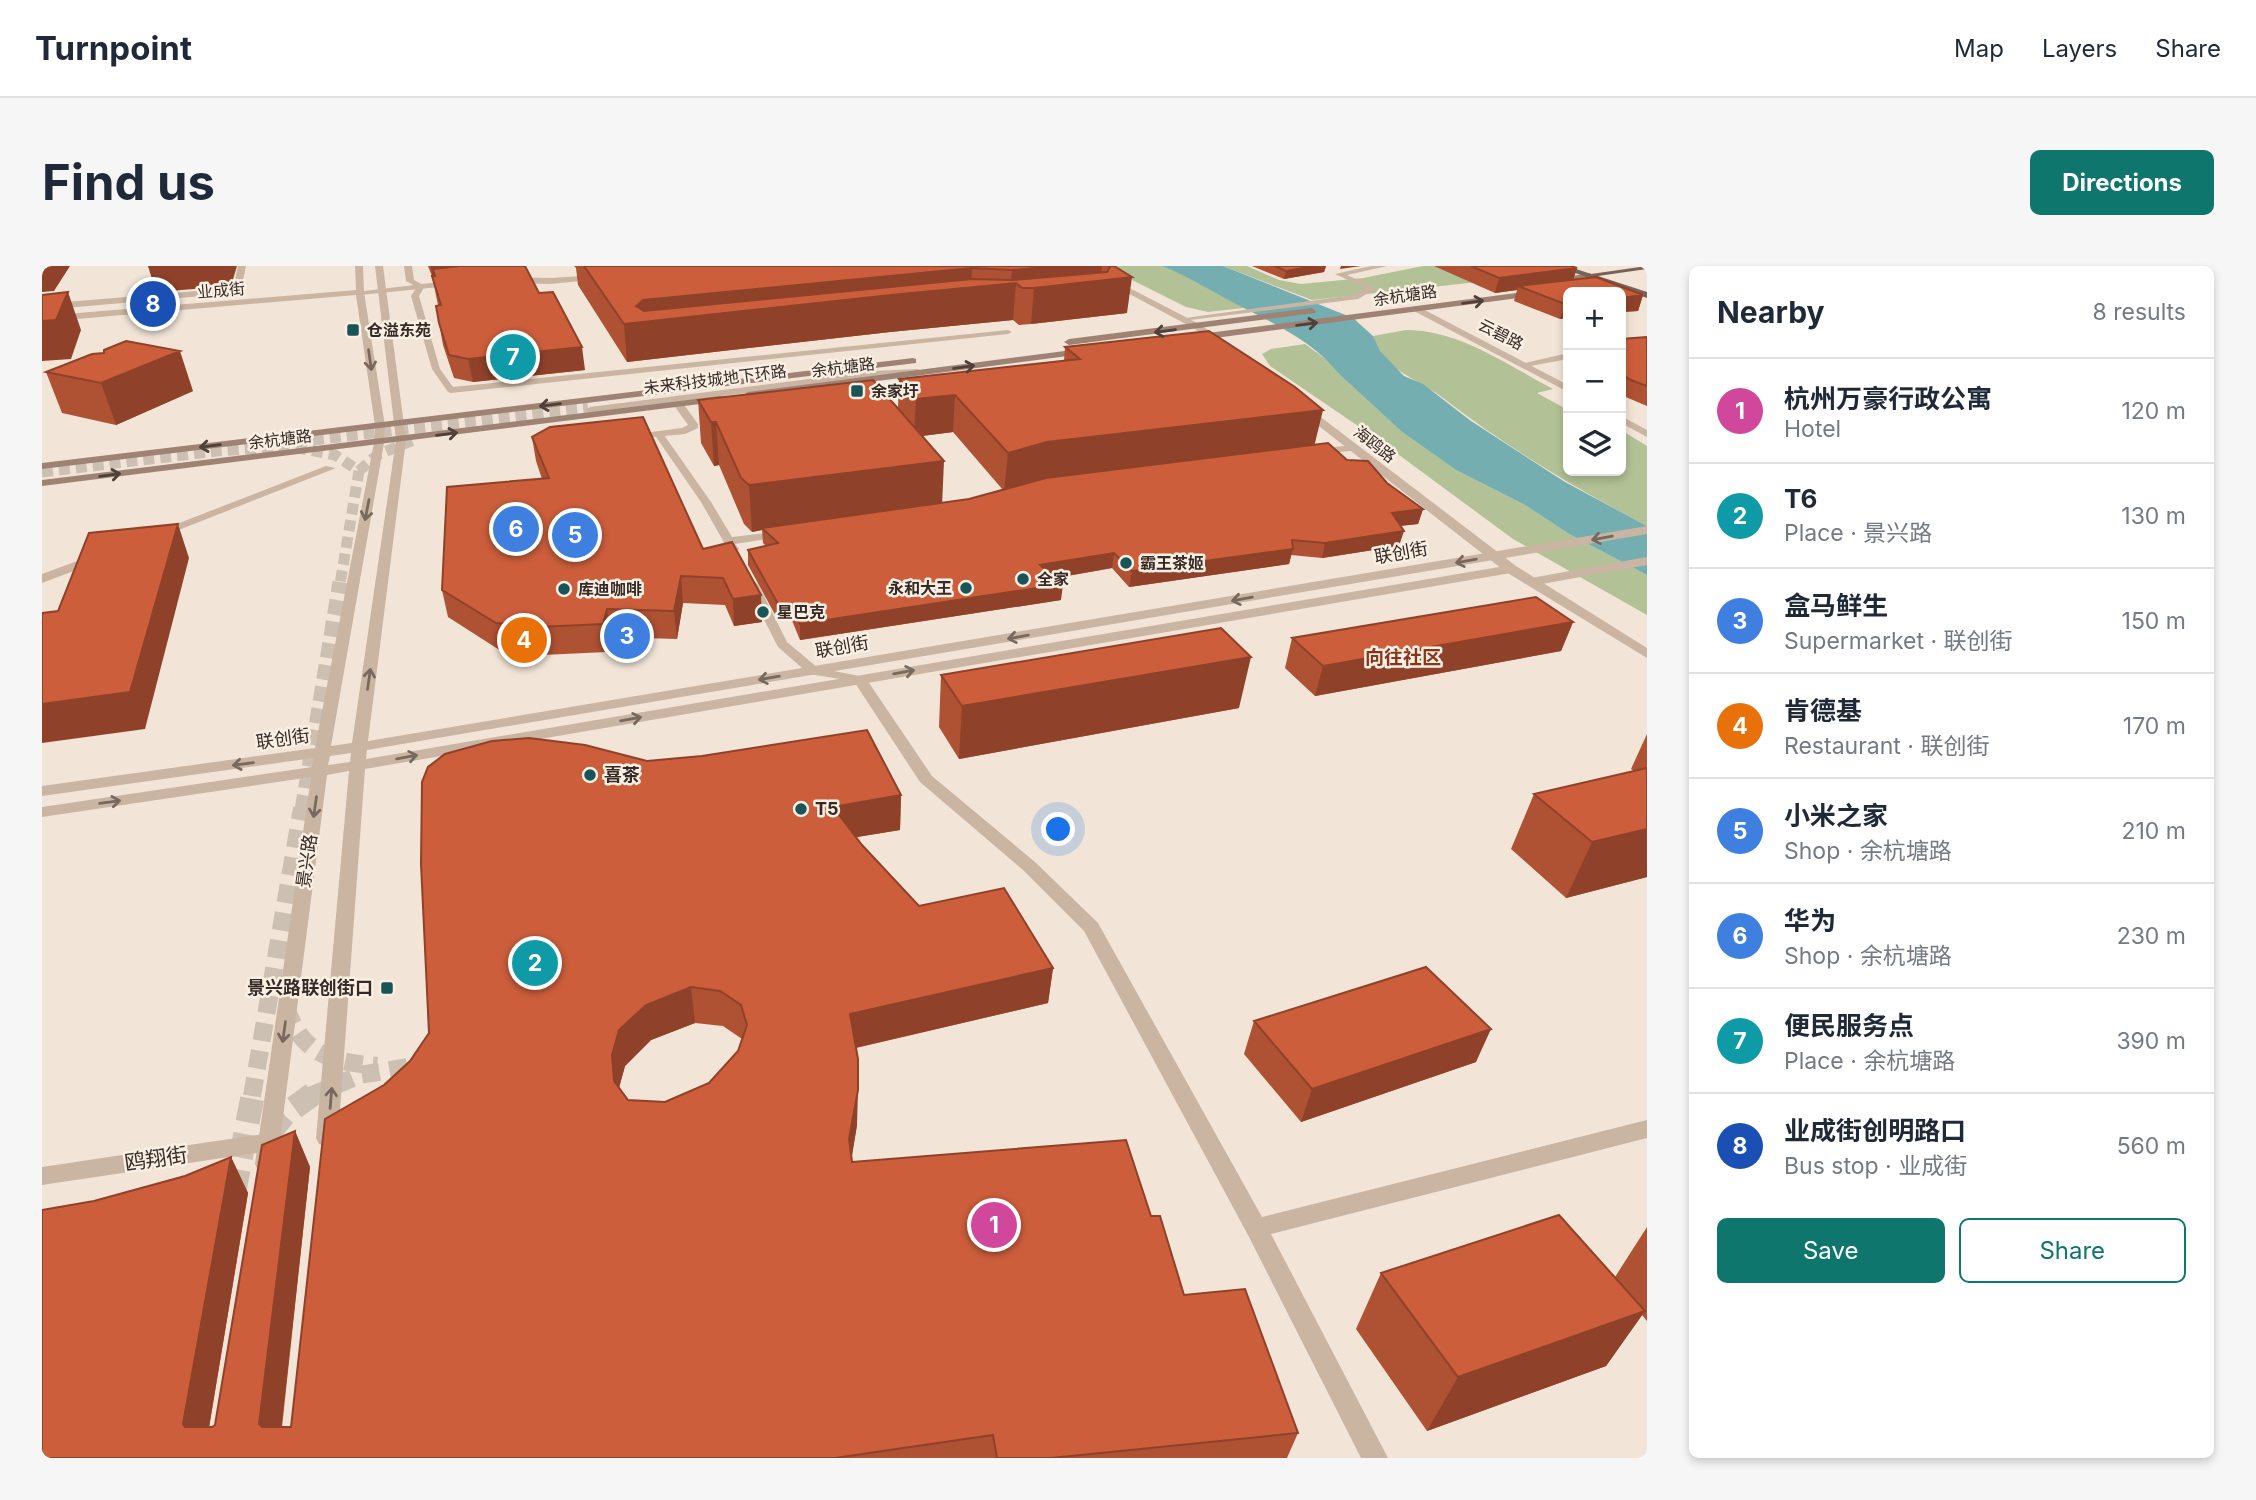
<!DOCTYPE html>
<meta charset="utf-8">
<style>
:root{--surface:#fff;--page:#f6f6f7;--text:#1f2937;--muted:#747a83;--line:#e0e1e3;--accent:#0f766e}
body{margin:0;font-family:Inter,"Noto Sans SC",sans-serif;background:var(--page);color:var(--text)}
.controls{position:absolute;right:21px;top:21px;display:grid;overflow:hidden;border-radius:10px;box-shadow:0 4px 10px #0003}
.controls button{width:63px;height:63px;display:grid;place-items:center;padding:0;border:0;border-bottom:2px solid var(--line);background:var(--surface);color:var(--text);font:35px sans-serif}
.you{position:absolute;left:1017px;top:564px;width:24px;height:24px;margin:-18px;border:5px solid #fff;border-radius:50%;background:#1a73e8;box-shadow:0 0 0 10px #1a73e833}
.badge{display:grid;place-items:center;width:46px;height:46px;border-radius:50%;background:var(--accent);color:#fff;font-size:23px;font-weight:700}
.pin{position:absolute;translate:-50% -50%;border:4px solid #fff;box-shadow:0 2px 7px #0006}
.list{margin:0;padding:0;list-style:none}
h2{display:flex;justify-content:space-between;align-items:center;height:91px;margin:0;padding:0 28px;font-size:30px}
h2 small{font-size:23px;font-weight:400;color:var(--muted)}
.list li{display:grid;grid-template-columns:46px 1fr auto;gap:21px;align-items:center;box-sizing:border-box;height:105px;padding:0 28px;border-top:2px solid var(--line)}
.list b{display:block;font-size:26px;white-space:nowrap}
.list p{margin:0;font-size:23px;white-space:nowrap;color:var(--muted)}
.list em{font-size:23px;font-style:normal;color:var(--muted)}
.actions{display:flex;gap:14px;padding:21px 28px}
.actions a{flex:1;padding:16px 0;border:2px solid var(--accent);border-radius:10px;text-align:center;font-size:24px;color:var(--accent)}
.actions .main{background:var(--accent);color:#fff}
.icon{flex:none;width:38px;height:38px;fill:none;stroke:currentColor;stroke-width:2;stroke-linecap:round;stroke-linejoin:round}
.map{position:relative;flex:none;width:1605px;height:1192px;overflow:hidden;border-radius:10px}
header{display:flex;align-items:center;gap:42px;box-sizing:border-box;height:98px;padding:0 35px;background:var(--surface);border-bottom:2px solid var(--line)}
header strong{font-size:33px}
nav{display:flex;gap:38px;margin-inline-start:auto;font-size:24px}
.intro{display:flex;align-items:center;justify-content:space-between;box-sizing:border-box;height:168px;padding:0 42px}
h1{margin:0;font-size:49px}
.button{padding:18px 32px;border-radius:10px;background:var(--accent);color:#fff;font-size:24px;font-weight:700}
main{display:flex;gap:42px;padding:0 42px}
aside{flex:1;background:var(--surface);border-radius:10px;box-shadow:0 4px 10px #0003}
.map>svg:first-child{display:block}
.green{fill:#b3c296}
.water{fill:#75aeb0}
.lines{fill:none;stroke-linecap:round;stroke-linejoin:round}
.tertiary-tunnel-far3{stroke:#ccc0b3;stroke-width:11;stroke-dasharray:11 6;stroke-linecap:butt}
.tertiary-tunnel-far2{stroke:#ccc0b3;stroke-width:15;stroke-dasharray:15 7;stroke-linecap:butt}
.tertiary-tunnel-far1{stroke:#ccc0b3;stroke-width:18;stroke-dasharray:18 10;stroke-linecap:butt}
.tertiary-tunnel{stroke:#ccc0b3;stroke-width:24;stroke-dasharray:24 12;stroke-linecap:butt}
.service{fill:#cab5a3;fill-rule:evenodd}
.pedestrian{fill:#cab5a3;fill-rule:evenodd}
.minor{fill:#cab5a3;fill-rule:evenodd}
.tertiary{fill:#cab5a3;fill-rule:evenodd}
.secondary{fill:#9e8374;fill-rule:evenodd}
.primary{fill:#786155;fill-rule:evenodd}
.wall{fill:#af5133;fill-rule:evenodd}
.shaded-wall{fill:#8f4229}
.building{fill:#cc5e3b;stroke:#8f4229;stroke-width:2;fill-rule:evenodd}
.oneway{stroke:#4f4039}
.oneway2{stroke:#78695e}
.poi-dot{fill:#195458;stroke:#faefe3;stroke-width:2.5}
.labels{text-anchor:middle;stroke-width:5;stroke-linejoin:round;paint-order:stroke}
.far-street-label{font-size:16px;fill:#352a25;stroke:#faefe3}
.far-poi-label{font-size:16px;font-weight:bold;fill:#352a25;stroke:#faefe3;text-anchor:start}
.street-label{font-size:18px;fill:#352a25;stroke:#faefe3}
.poi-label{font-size:18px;font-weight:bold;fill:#352a25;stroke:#faefe3;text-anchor:start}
.neighbourhood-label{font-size:19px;font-weight:bold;fill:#88341a;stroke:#faefe3}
.near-street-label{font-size:21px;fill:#352a25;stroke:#faefe3}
</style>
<header>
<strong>Turnpoint</strong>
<nav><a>Map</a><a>Layers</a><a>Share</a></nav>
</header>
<div class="intro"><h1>Find us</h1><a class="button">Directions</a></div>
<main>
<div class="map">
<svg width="1605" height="1192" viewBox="0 0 1605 1192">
<rect width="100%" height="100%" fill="#f2e5d7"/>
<path class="green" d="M1062,0h57l28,11 55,31 -36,4 -22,-5z
M1181,0h24l32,14 22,4 62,-6 60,-12h86l-13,14 -184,20z
M1364,64c54,0 101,35 147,59l-16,4 31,17v61h53v-41l26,16v80c-73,-39 -138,-77 -204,-128 -25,-19 -60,-28 -70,-62z
M1263,78l26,19 8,11 63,58 54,38 69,35 44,29 78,41v40l-134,-76 -133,-98 -110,-75 -8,-12 9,-5z"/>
<path class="water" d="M1119,0h62l130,52 20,18 7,15 24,25 19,8 48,37 94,61 82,44v49l-78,-41 -44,-29 -69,-35 -54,-38 -63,-58c-24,-32 -66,-51 -101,-69 -26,-13 -49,-29 -77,-39z"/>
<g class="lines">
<path class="tertiary-tunnel-far3" d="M254,176l292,-34
M317,205l18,-16 39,-16
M0,206l175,-21 71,-5 47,9 24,16 -19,113"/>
<path class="tertiary-tunnel-far2" d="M260,544l38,-228"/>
<path class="tertiary-tunnel-far1" d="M244,742c18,48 44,53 91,58
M210,830l50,-288
M268,830l50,-21 66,-11"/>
<path class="tertiary-tunnel" d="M227,867l15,-18 29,-21
M192,927l19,-99"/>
<path class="service" d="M362,0h8l2,14 11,6 -6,10 21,73 13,18 555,-57 4,2 -4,2 -557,59 -3,-1 -16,-23 -21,-73 6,-9 -11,-6z
M1329,0h16l-40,9 30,13 -19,11 -176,22 -4,-2 175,-24 13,-7 -31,-14z
M1526,87v6l-43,8 -4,-3z
M614,166h6l49,70 21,35 50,-6 6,3 -2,2 -51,8 4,5 -2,2h-8l-28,-49 -47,-68z
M1312,179l4,1v4l-43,5 -5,-3 5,-3z
M710,314l6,4 29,58 31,26 47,9v6l-56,-9 -31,-27 -32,-63z"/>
<path class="pedestrian" d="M284,200l10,2 -175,69h-8l-2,-3z
M57,287l4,1v6l-61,23v-9z"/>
<path class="minor" d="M196,0h8l-5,24 -4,3 -195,17v-6l191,-16z
M1035,0h10l114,59 28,21 -8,2 -26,-19z
M557,9l3,4 -52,5 -39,-1 -4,-3 4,-3 39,1z
M414,14l3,5 -99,10 -4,-3z
M1375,40l151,79v7l-154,-81 -1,-2z
M636,135l4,1 16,22v4l-13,6 -61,6v-4l4,-1 54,-7 6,-3 -15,-21z
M1255,139h8l211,161 131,82v10l-141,-86 -209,-163z
M1579,150l26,14v7l-26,-14z
M818,410l5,1 67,99 103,86 63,61 164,294 385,-97v18l-376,96 117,224h-27l-113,-223 -164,-304 -61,-61 -103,-88 -67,-102z
M228,867l8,3 3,6 -3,6 -8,3 -228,34v-18z"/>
<path class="tertiary" d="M313,0h8l1,26 21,134 -1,17 -53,303 21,-3 44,-303 -21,-174h8l23,174 -38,301 1279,-215v8l-1280,216 -1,9 1145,-194 6,4 -6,4 -1146,196 -27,369 -3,6 -8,3 -8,-3 -3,-6 33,-367 -22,4 -50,389 -3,6 -8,3 -8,-3 -3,-6 56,-387 -269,40v-10l270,-40 1,-9 -271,38v-10l273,-38 59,-305 1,-17 -19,-131 -314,27v-6l314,-26zM309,487l-1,9 -22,3 2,-9z
M875,103l3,1v4l-48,3 -282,36 -5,-3 5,-3 282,-36z
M1605,291v8l-116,21 -7,-4 7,-4z"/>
<path class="secondary" d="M1548,7l3,4 -41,6 -4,-3z
M1497,24l3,5 -350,46 -5,-3 5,-3z
M1270,42l4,3 -1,2 -246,32 -5,-3 5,-3z
M1046,82l3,1v4l-343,45 -5,-3 5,-3z
M871,92l3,1v4l-874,106v-6z
M678,130l4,1v4l-682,85v-6z"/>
<path class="primary" d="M1513,0h12l24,8 56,-8v3l-49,7 49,16v6z"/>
</g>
<path class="wall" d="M386,0h97l14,27 46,77 -112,12 -19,-4 -11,-33 -7,-39 2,-1 -6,-29z
M532,0h540l13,47 -96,11 -12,1 -6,-5 -123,12 -263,30 -49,-77 -2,-17z
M1210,0h74l-2,6 -40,7z
M1392,0h136l7,2 -4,12 23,-3 47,18 -5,16 -17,1v-20h-53v26l-8,1 -46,-18 3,-11 -22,3z
M1605,71v69l-26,-11v-56z
M1023,81l249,98 33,15 40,23 36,26 -5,15 -18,2 -1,20 -77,12 -31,-3 -2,9 -160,23 -17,-19 -57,10 6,22 -261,40 -9,-22 -13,2 -30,-55v-15l18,-4 -3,-3 -1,-13 -10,2 -8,-8 -25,-59 -5,1 -13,-23 -3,-43 200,8 1,-29 165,-18zM911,166l50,58 -34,9 -27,4 -20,-67z
M62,87l89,38 -77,34 -54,-12 -16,-41z
M490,171l171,112 59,73 -28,4 -9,-21 -42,-2 -6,36 -67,-2 -4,15 -63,3 -42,-4 -53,-34 -6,-27 100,-111 -6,-18z
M1531,356l-12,29 -246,45 -30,-28 7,-30z
M899,409l298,33 -280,51 -20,-32z
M1605,468v143l-81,21 -55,-49 23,-55 100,-23 -3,-2z
M605,495l254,34 -1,35 -44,7 6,8 57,61 134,62 -5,35 -192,45 1,77 -6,34 1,3 299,54 33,79 114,138 -11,25h-1245l52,-257 91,-25 46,-19 17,36 -39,234h3l3,-2 80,-294 15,36 -28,260h9l93,-342 26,-24zM653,757l28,3 19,13 -4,12 -29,32 -44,19 -37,-2 -9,-12 6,-22 26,-26z
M1212,755l222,41 -175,60 -57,-68z
M1605,961v94l-5,-6 -36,51 -179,65 -71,-102 25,-56 234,4z"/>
<path class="shaded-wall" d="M0,0h28l-16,25 -12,1z
M106,0h89l-6,20 -75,6z
M389,0h65l-63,3 2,11 -2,1z
M1014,0h46l-1,15 31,-4 -5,36 -96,11 3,-36 -18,-5 -3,37 -123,12 -263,30 -3,-38 12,-18 7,-6 329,-32 -1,20 40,-4 1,-14z
M1272,0h12l-2,6 -40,7 2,-8z
M1299,0h20l-21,3z
M1535,2l-5,15 -54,3 -1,4 -22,3 4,-15z
M26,26l13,38 -10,29 -29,2v-40z
M1601,29l-5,16 -17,1v-14z
M1523,38h3v14l-8,1z
M540,81l3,23 -112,12 -5,-23z
M138,85l13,40 -77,34 -15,-42z
M913,129l-2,37 -39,5 2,-38z
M1281,144l-9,37 -310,45 4,-39 39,-11z
M669,156h5l3,43 -5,1z
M902,195l-2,45 -180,22v2l-10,2 -3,-47z
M1381,243l-5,15 -30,3 4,-14z
M136,258l11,34 -44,171 -103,14v-39z
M1362,265l-5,15 -77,12 3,-15z
M1251,283l-4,15 -160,23 3,-16z
M1072,287l-2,15 -73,13 1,-16z
M639,310l2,27 -6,36 -3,-28z
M1021,318l-2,16 -261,40v-16z
M719,329l1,27 -28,4 -1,-27z
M749,337v15l-13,2v-16z
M565,343l3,28 -4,15 -3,-28z
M1531,356l-12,29 -246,45 8,-30z
M1209,391l-12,51 -280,51 3,-53z
M859,529l-1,35 -67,11v-34z
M1605,563v48l-81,21 26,-56z
M1011,702l-5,35 -198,46v-35z
M649,721l4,36 -44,17 -26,26 -7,25 -4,-10 -2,-26 7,-25 27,-25z
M1449,763l-15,33 -175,60 11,-33z
M816,824l-1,35 -8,50v-36z
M253,865l15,36 -32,291 -19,-34z
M189,891l17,36 -44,265 -21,-34z
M1603,1045l-39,55 -179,65 31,-54z"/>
<path class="building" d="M418,0h65l14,27 14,-1 29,55 -114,12 -19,-4 -10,-32 -3,-17 5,-1 -9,-29h3l-2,-7z
M542,0h472l-44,4 -40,-2 -329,32 -7,6 8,5 328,-32 40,1 95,-8 3,-5 -1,-1h5l18,11 -98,11h-12l-6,-5 -125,12 -267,29z
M1233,0h39l-28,5z
M1429,0h99l7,2 -78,10z
M1554,11l47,18 -22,3v-6h-53v12h-3l-47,-18z
M26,26l-12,28 -14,1v-26z
M1167,65l86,56 28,23 -276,32 -39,11 -53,-58 -39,4 -17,-20 181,-20 -15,-12z
M1605,71v49l-16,-6 -10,-6v-35z
M84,75l54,10 -79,32 -55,-11 46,-18 12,-1v-3z
M831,114l71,81 -195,24 -8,-7 -25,-56h-5l-13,-22z
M601,151l60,132 29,-7 29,53 -28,4 -10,-21 -42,-2 -7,35 -67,-2 -4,15 -65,3 -42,-4 -54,-33 5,-103 102,-9 -17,-41 18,-10z
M1286,177l19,17 21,1 19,22 36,26 -31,4 12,18 -79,12 -33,-3 1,9 -161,22 -18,-18 -74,12 23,19 -263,40 -9,-21 -13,1 -30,-54 30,-7 -16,-15 207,-29 77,-21z
M136,258l-48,168 -88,12v-91l16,-2 31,-78z
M1494,331l37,25 -250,44 -31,-28z
M1179,362l30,29 -289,49 -21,-31z
M825,464l34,65 -68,12 29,38 57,61 85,-18 49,80 -203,46 8,45v31l-9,49 3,23 274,-22 25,76h9l24,79 61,-6 53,144 -247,25h-54l-4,-23 -158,23h-793v-248l52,-9 91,-25 46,-19 -48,267 2,3h27l3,-2 47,-280 33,-14 -36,293 3,3h29l34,-308 59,-34 26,-24 19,-28 -8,-169 1,-82 6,-15 17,-13 47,-13 37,-3 56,7 62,16 55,-5zM649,721l29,4 21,14 6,20 -9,26 -29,32 -44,19 -37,-2 -14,-19 -2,-26 7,-25 27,-25z
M1605,502v61l-55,13 -58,-48z
M1384,701l65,62 -179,60 -58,-68z
M1517,949l86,96 -187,66 -77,-104z"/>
<defs><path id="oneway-shaft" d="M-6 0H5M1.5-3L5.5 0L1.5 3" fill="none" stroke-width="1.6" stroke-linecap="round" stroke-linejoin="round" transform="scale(1.75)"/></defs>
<g class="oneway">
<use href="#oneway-shaft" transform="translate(1431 36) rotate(-7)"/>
<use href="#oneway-shaft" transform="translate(1265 58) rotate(-8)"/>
<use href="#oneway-shaft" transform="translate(1123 65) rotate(173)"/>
<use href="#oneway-shaft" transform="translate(922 101) rotate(-7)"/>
<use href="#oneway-shaft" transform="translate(508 139) rotate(173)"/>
<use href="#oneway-shaft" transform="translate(405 168) rotate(-7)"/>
<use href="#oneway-shaft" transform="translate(168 180) rotate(173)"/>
<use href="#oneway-shaft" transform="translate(68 209) rotate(-7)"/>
</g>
<g class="oneway2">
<use href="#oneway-shaft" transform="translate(328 94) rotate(82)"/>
<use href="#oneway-shaft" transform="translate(325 244) rotate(101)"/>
<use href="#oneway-shaft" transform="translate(1560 272) rotate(170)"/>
<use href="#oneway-shaft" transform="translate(1424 295) rotate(170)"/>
<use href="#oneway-shaft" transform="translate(1200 333) rotate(170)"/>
<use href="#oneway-shaft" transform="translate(976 371) rotate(170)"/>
<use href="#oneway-shaft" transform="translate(862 406) rotate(-10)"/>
<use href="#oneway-shaft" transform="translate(727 412) rotate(170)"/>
<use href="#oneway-shaft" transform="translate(327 413) rotate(-82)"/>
<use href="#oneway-shaft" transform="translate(589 453) rotate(-10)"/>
<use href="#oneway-shaft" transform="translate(365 491) rotate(-10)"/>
<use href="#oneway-shaft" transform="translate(201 498) rotate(172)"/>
<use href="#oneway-shaft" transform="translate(68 536) rotate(-8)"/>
<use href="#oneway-shaft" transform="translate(273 541) rotate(98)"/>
<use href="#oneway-shaft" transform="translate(242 766) rotate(98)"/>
<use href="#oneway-shaft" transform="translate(289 832) rotate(-85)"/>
</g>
<g class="poi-dot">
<rect x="304" y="57" width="14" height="14" rx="3.5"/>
<rect x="808" y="118" width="14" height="14" rx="3.5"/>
<circle cx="1084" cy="297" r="7"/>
<circle cx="981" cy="313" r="7"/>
<circle cx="924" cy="322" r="7"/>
<circle cx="522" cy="323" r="7"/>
<circle cx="721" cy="346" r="7"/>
<circle cx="548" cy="509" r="7"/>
<circle cx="759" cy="543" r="7"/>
<rect x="338" y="715" width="14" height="14" rx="3.5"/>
</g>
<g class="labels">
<g class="far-street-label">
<text transform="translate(179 24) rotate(-5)" y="6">业成街</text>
<text transform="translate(1363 29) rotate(-8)" y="6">余杭塘路</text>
<text transform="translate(1459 68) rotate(27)" y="6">云碧路</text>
<text transform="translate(801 101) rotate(-7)" y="6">余杭塘路</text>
<text transform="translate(673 113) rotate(-7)" y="6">未来科技城地下环路</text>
<text transform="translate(238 173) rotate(-7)" y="6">余杭塘路</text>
<text transform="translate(1333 178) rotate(38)" y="6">海鸥路</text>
</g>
<g class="far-poi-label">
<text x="325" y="70">仓溢东苑</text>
<text x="829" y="131">余家圩</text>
<text x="1098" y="303">霸王茶姬</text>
<text x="995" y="319">全家</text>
<text x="910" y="328" text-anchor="end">永和大王</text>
<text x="536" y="329">库迪咖啡</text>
<text x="735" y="352">星巴克</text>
</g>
<g class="street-label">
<text transform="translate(1359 287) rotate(-10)" y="6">联创街</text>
<text transform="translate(800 381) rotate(-10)" y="6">联创街</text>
<text transform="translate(241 473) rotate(-8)" y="6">联创街</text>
<text transform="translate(265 595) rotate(-82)" y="6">景兴路</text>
</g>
<g class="poi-label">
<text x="562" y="515">喜茶</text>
<text x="773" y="549">T5</text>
<text x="331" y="728" text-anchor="end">景兴路联创街口</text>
</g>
<g class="neighbourhood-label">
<text x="1361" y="398">向往社区</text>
</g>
<g class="near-street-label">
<text transform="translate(114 893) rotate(-8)" y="7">鸥翔街</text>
</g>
</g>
</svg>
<div class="controls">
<button>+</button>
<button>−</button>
<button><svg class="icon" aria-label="layers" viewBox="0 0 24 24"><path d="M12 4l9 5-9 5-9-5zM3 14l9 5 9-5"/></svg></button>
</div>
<div class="you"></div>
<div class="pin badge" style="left:952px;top:959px;background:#d1479c">1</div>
<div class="pin badge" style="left:493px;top:697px;background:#0f9aa8">2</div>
<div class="pin badge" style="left:585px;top:370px;background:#3f7fe0">3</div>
<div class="pin badge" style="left:482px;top:374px;background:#e8710a">4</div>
<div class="pin badge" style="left:533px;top:269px;background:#3f7fe0">5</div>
<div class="pin badge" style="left:474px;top:263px;background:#3f7fe0">6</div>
<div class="pin badge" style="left:471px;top:91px;background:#0f9aa8">7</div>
<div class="pin badge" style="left:111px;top:38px;background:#1a4fb4">8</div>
</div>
<aside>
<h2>Nearby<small>8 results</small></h2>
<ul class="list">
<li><span class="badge" style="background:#d1479c">1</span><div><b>杭州万豪行政公寓</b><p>Hotel</p></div><em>120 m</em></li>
<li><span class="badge" style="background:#0f9aa8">2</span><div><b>T6</b><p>Place · 景兴路</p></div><em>130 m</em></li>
<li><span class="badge" style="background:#3f7fe0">3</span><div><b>盒马鲜生</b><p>Supermarket · 联创街</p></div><em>150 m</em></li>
<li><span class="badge" style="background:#e8710a">4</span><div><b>肯德基</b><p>Restaurant · 联创街</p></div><em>170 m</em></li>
<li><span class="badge" style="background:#3f7fe0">5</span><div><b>小米之家</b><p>Shop · 余杭塘路</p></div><em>210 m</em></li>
<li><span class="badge" style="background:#3f7fe0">6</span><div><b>华为</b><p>Shop · 余杭塘路</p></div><em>230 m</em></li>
<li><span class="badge" style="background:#0f9aa8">7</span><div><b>便民服务点</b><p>Place · 余杭塘路</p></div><em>390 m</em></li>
<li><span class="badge" style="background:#1a4fb4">8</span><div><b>业成街创明路口</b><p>Bus stop · 业成街</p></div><em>560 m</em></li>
</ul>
<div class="actions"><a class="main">Save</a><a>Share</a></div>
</aside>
</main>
